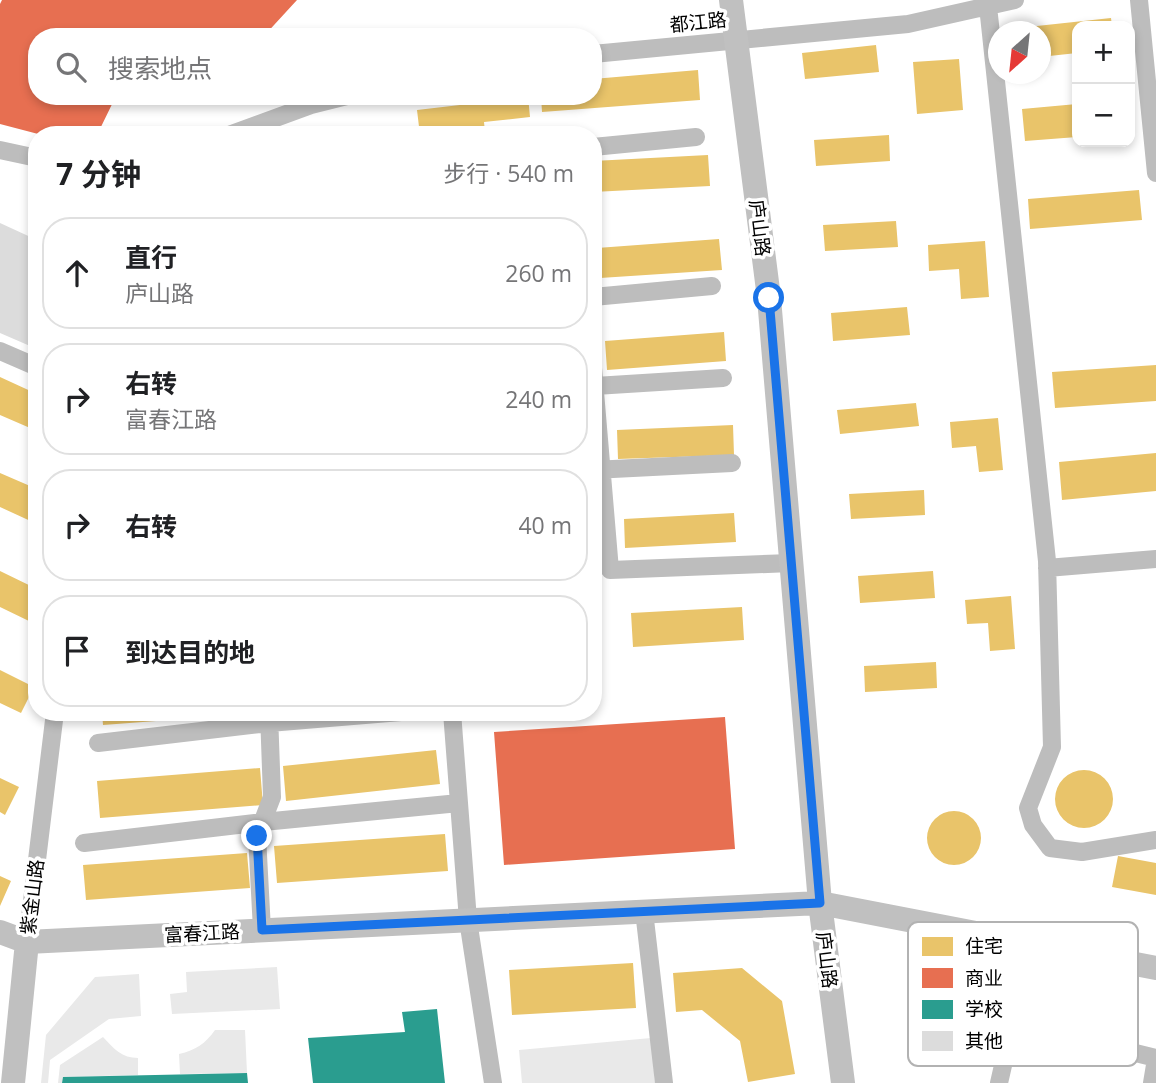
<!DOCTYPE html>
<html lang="zh">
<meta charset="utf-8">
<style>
:root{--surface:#fff;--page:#f2f2f2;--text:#202124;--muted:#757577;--line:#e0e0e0}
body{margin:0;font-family:"Open Sans","Noto Sans SC",sans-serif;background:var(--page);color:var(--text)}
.controls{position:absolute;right:21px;top:21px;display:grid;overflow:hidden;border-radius:14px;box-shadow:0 4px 10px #0003}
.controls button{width:63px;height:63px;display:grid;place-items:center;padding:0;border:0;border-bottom:2px solid var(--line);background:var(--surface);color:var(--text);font:35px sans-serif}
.compass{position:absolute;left:988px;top:21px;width:63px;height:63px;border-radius:50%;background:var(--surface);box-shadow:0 4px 10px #0003;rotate:207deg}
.stop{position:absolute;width:21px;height:21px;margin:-16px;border:5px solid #1a73e8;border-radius:50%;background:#fff}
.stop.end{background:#1a73e8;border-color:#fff;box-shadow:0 2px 7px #0008}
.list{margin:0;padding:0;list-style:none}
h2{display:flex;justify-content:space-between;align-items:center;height:91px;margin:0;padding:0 28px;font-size:30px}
h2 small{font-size:23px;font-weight:400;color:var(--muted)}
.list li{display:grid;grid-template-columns:46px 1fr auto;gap:21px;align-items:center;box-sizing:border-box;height:112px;margin:0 14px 14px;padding:0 14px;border:2px solid var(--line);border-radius:28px}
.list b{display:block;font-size:26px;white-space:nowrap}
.list p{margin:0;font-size:23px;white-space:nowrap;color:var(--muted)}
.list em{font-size:23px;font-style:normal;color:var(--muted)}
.icon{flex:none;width:38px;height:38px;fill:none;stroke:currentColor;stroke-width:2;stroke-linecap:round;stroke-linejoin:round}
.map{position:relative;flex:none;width:1156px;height:1083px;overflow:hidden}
.search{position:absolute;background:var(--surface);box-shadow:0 4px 10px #0003;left:28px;top:28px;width:574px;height:77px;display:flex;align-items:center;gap:18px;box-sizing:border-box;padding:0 24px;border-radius:28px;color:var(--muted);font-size:26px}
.panel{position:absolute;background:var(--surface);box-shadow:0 4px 10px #0003;left:28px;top:126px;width:574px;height:595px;border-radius:28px}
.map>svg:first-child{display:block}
.green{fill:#e9e9e9}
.homes{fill:#e9c46a}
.shops{fill:#e76f51}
.schools{fill:#2a9d8f}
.building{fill:#dcdcdc}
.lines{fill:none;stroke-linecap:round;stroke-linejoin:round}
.street{stroke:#bdbdbd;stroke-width:18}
.secondary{stroke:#c0c0c0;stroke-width:24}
.route{stroke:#1a73e8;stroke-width:9}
.labels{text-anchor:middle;stroke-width:7;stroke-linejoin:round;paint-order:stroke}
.street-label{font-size:19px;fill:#000;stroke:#fff}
.key{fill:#fff;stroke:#b2b2b2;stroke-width:2}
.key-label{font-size:19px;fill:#000}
</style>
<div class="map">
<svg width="1156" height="1083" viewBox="0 0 1156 1083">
<rect width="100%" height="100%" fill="#fff"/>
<path class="green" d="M277,967l3,42 -108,5 -2,-20 17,-2 -1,-20z
M139,974l2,42 -32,3 -59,41 -2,23h-7l5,-48 49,-58z
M215,1030h30l2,43 -67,1 -1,-20c17,-4 26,-10 36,-24z
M103,1037c11,12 19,21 35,21v17l-75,2 -1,6h-4l2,-18z
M651,1038l4,45h-133l-3,-33z"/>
<path class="homes" d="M211,0h61l-29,30z
M1111,18l1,8h-35v27l-37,4v-25h-30v-3z
M876,45l3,27 -74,7 -3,-26z
M959,59l4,51 -46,4 -4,-52z
M698,70l2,30 -158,12 -1,-16h52v-17z
M476,96h52l2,21 -46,5 1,10 -65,3 -3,-25 60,-7z
M1077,104v33l-52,4 -3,-32z
M889,135l1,26 -74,5 -2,-26z
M708,155l2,31 -117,6v-31z
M1139,190l3,30 -112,9 -2,-30z
M896,221l2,26 -73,4 -2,-26z
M719,239l3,31 -122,8 -3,-30z
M985,241l4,56 -28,2 -2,-30 -30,2 -1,-26z
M907,307l3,28 -77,6 -2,-28z
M724,332l2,29 -119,9 -2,-29z
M1156,365v36l-101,7 -3,-36z
M0,377l37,17v37l-37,-16z
M916,403l3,23 -79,8 -3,-24z
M998,418l5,52 -24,2 -3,-26 -24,2 -2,-26z
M733,425l1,30 -116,4 -1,-29z
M1156,453v38l-94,9 -3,-38z
M0,473l37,16v35l-37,-17z
M924,490l1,25 -74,4 -2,-25z
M734,513l2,29 -111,6 -1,-29z
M0,571l37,18v20l-6,13 -31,-15z
M933,571l2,27 -75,5 -2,-27z
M1011,596l4,53 -25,2 -2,-28 -21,1 -2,-24z
M742,607l2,33 -111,7 -2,-34z
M936,662l1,26 -72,4 -1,-26z
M0,670l34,17 -13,26 -21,-10z
M102,712h147v2l-146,11z
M436,750l4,34 -154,17 -3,-35z
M260,768l3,37 -163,13 -3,-37z
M1055 799a29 29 0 1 1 58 0a29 29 0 1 1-58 0Z
M0,778l19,9 -14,28 -5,-3z
M927 838a27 27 0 1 1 54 0a27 27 0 1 1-54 0Z
M445,834l3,37 -171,12 -3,-37z
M247,853l3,35 -164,12 -3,-35z
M1118,856l38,7v32l-44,-8z
M0,876l11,5 -11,25z
M633,963l3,45 -124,7 -3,-45z
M742,968l40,33 13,73 -47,8 -8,-41 -38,-31 -26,2 -3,-39z"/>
<path class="shops" d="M2,0h295l-34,37h-226v59h79l-19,39h-55l-42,-11v-120z
M725,717l10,132 -231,16 -10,-133z"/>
<path class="schools" d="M437,1009l8,74h-132l-5,-45 97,-6 -3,-20z
M247,1073l1,10h-186l1,-6z"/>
<path class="building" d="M0,223l37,17v109l-37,-16z"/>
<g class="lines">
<path class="street" d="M1139,0l17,173
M988,6l59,555 5,186 -24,61 5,17 17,23 32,4 74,-12
M593,54l315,-30 107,-24
M229,135l82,-30 36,-9
M593,147l103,-10
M0,150l37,8
M593,297l119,-11
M0,351l37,16
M593,368l17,202 181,-7
M595,386l128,-8
M593,470l139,-7
M1047,568l109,-9
M452,712l16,208 25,163
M98,743l171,-20 132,-11
M84,843l179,-21 196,-19
M644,911l20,172
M262,930l-5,-94 15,-39 -3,-84
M27,942l28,-230
M1013,1023l143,35
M999,1083l32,-140
M1152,1083l4,-24"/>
<path class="secondary" d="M731,0l38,298 51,605 23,180
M0,932l27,10 793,-39 336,65
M13,1083l14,-141"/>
</g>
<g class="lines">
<path class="route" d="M257,836l5,94 558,-27 -51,-605"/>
</g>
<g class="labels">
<g class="street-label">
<text transform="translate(698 22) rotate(-6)" y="7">都江路</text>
<text transform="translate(760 228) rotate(83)" y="7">庐山路</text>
<text transform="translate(32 897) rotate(-83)" y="7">紫金山路</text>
<text transform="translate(202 933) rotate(-3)" y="7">富春江路</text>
<text transform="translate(827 960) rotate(83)" y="7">庐山路</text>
</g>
</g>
<rect x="908" y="922" width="230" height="144" rx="10" class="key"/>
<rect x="922" y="937" width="31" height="19" fill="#e9c46a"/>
<rect x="922" y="968" width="31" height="20" fill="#e76f51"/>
<rect x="922" y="1000" width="31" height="19" fill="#2a9d8f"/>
<rect x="922" y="1031" width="31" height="20" fill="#dcdcdc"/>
<g class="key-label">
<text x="965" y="953">住宅</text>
<text x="965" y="985">商业</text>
<text x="965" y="1016">学校</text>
<text x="965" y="1048">其他</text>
</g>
</svg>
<div class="controls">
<button>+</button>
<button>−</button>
</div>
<svg class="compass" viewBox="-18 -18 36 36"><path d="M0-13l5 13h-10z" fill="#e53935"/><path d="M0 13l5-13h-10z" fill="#757577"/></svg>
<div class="stop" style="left:769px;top:298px"></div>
<div class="stop end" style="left:257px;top:836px"></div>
<div class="search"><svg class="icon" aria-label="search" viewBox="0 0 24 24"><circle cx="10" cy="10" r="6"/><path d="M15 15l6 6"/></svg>搜索地点</div>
<section class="panel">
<h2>7 分钟<small>步行 · 540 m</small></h2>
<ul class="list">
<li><svg class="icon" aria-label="ahead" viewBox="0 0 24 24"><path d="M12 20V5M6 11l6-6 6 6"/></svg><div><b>直行</b><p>庐山路</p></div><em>260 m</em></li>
<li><svg class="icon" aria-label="right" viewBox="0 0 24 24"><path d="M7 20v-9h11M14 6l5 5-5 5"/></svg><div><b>右转</b><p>富春江路</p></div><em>240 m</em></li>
<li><svg class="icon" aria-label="right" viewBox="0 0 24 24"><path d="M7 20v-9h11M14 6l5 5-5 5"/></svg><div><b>右转</b></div><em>40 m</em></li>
<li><svg class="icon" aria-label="arrive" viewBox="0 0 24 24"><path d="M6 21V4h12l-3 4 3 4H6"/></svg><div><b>到达目的地</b></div></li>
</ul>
</section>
</div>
